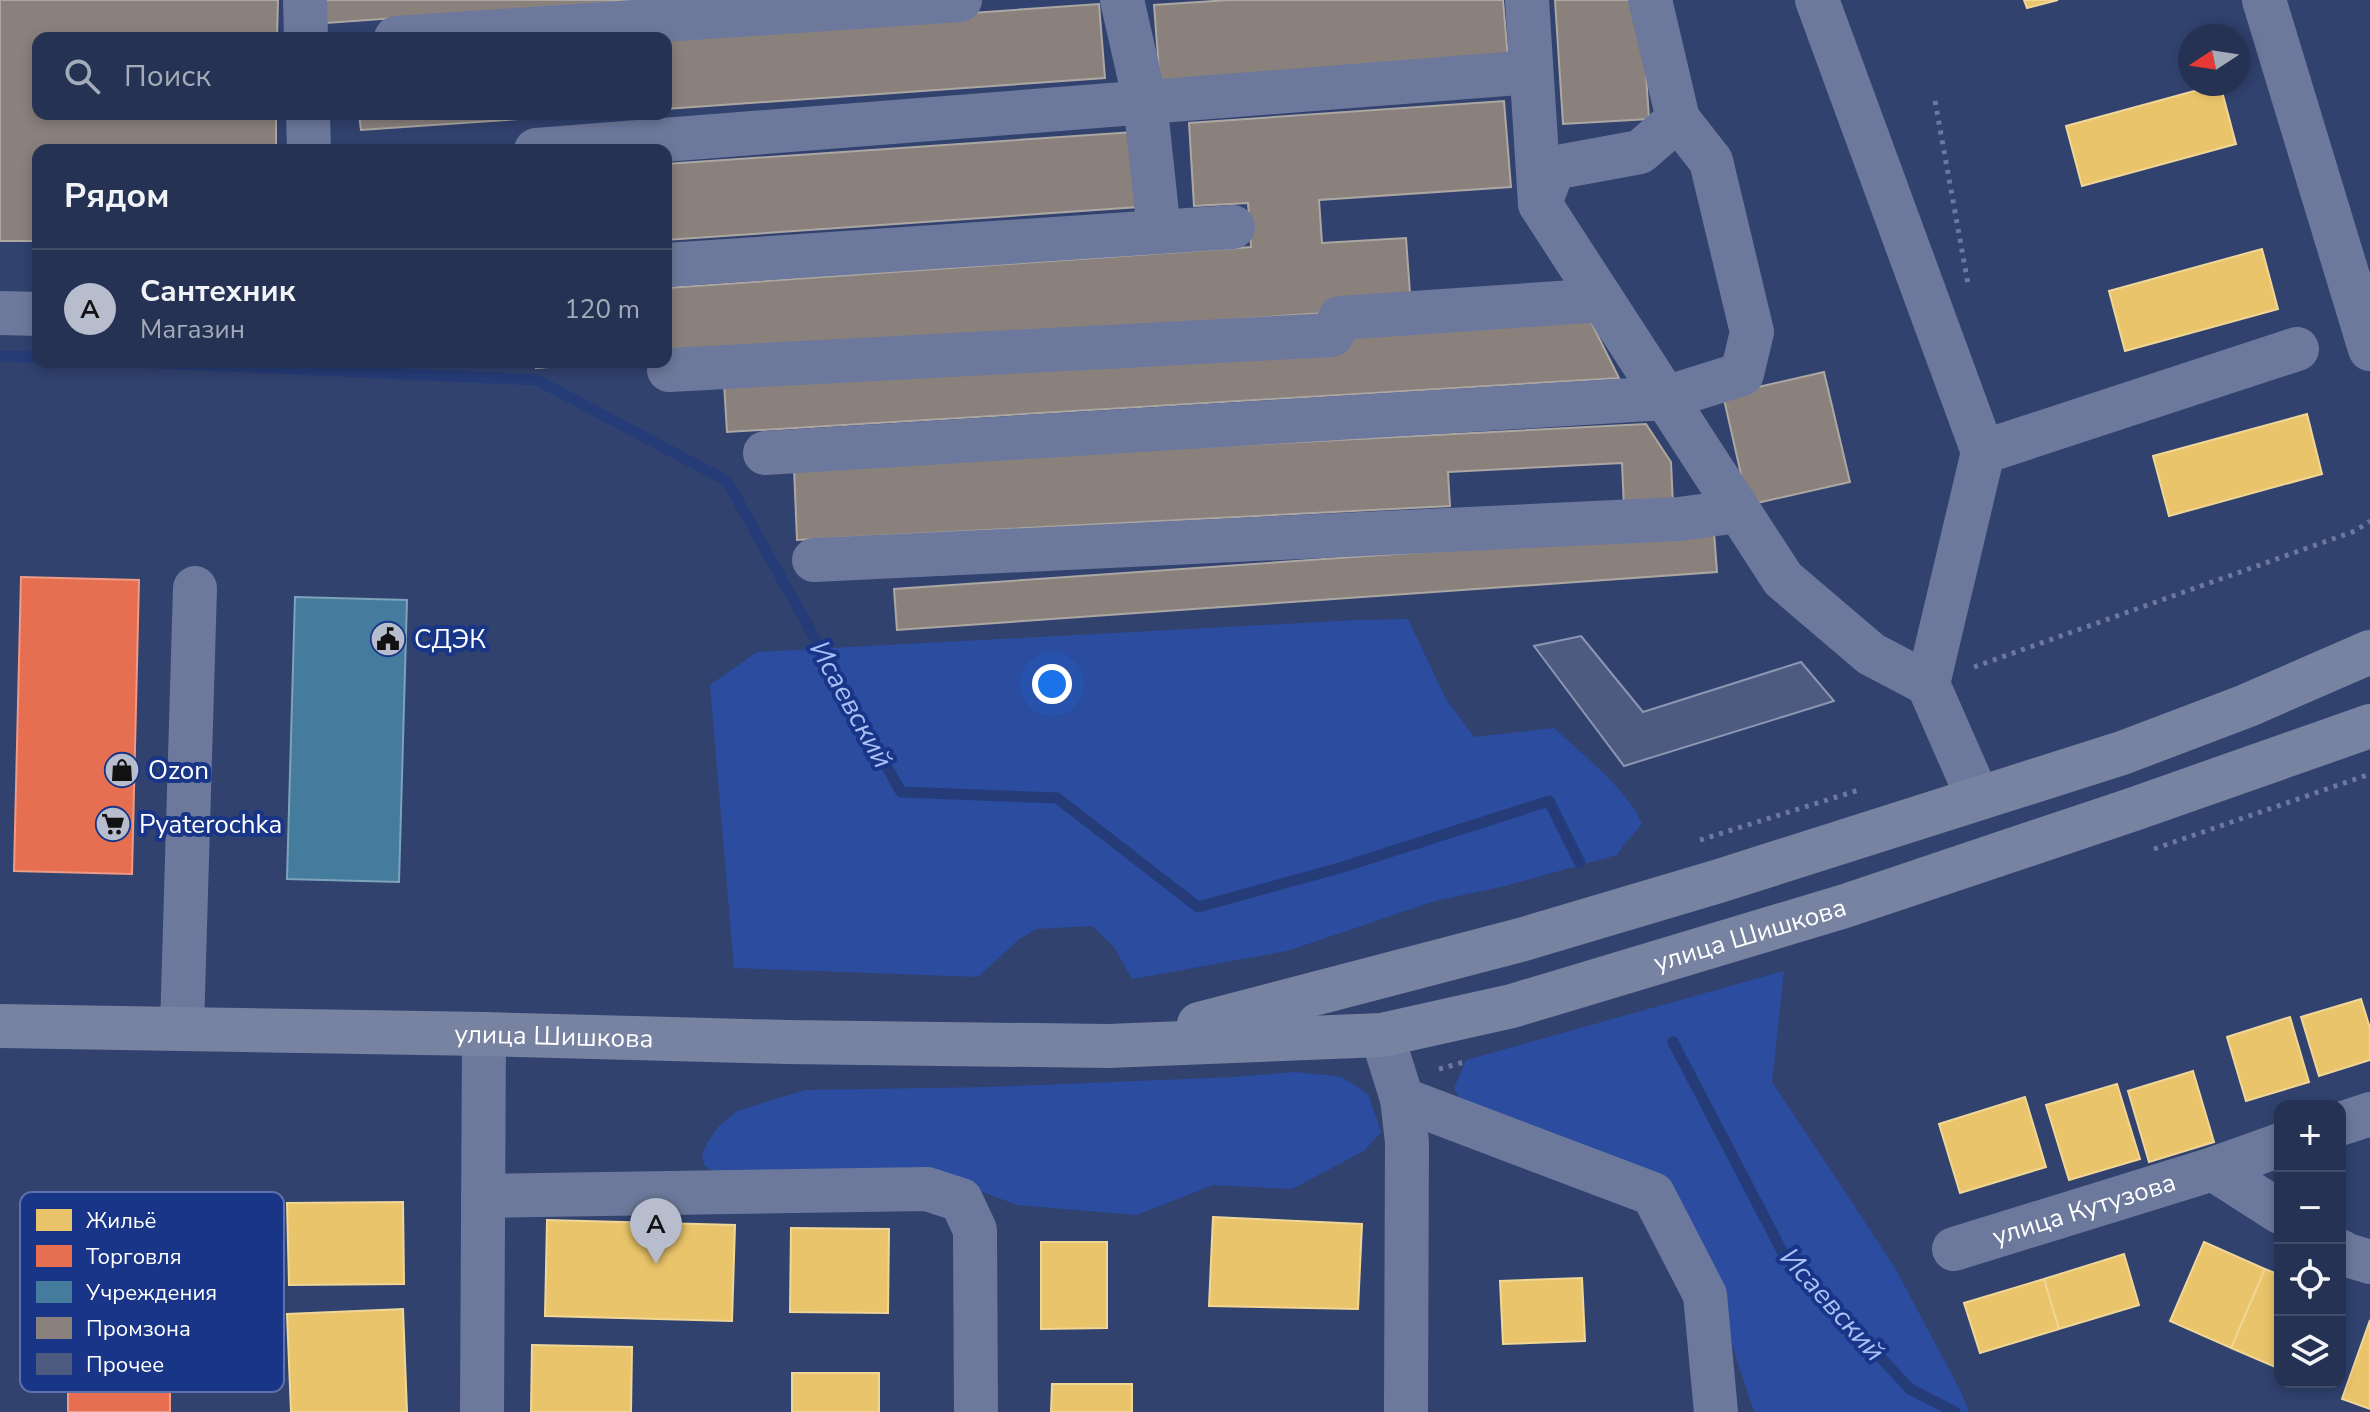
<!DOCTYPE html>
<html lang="ru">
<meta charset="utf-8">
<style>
:root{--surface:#253253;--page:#2d3a5a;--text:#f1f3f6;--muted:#a3aab8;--line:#424d6a;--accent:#b7bdcd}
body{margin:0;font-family:"Nunito Sans",sans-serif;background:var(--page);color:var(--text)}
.controls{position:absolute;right:24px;bottom:24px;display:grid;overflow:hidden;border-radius:16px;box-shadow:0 4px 12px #0003}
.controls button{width:72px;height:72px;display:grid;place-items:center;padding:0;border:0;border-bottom:2px solid var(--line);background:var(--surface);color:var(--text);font:40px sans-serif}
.compass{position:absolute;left:2178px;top:24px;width:72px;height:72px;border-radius:50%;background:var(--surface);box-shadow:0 4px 12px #0003;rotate:258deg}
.you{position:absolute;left:1052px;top:684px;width:28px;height:28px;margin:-20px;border:6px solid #fff;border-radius:50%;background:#1a73e8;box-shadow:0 0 0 12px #1a73e833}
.badge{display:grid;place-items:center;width:52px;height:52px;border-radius:50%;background:var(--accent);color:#111;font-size:26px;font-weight:700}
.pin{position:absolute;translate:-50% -66px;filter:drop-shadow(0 2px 4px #0008)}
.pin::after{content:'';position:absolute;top:42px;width:28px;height:24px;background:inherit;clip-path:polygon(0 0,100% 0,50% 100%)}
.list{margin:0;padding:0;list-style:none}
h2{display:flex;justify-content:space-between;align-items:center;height:104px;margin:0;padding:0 32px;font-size:34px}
h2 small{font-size:26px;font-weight:400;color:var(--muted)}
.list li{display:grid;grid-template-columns:52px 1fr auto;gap:24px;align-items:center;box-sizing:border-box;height:120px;padding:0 32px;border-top:2px solid var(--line)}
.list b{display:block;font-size:30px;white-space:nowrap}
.list p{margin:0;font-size:26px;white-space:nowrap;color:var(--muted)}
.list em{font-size:26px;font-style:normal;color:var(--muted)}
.icon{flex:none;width:44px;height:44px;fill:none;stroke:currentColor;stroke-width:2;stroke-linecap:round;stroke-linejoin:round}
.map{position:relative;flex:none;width:2370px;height:1412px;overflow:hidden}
.search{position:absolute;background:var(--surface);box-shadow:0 4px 12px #0003;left:32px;top:32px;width:640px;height:88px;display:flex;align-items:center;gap:20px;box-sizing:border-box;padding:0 28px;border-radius:16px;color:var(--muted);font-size:30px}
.panel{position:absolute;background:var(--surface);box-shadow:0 4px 12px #0003;left:32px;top:144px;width:640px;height:224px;border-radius:16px}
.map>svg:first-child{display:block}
.green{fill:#2b4c9f}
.homes{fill:#e9c46a;stroke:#f0d697;stroke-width:2}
.shops{fill:#e76f51;stroke:#ee9a85;stroke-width:2}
.public{fill:#457b9d;stroke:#7da3ba;stroke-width:2}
.industry{fill:#8a817c;stroke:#ada7a3;stroke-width:2}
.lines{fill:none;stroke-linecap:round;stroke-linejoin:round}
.stream{stroke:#263c78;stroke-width:11}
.building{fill:#4e5b80;stroke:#8c96b2;stroke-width:2}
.path{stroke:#6d799c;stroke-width:5;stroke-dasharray:4 6;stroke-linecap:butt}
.minor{stroke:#6d799c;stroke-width:44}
.major{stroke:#7783a1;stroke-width:44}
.labels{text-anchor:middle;stroke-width:8;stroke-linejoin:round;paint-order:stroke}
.poi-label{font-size:26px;fill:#fff;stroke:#183588;text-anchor:start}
.street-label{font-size:26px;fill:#fff;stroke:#183588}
.water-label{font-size:28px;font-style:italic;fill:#abc0f5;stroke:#183588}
.key{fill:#183588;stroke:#5d72ac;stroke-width:2}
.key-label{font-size:22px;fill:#fff}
</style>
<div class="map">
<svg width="2370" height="1412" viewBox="0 0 2370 1412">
<rect width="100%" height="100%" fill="#31426f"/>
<path class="green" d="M1408,619l38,80 28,38 80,-9c27,25 75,63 88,96l-20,23 -5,8 -112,31 -70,15 -148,50 -155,28 -18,-32 -22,-21 -56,3 -18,11 -40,37 -244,-9 -24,-283 47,-33 600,-32z
M1784,971l-12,111 122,184 67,126 8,20h-215l-51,-157 -23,-40 -214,-102 -12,-25 12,-28z
M1296,1072l46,5 26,17 13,38 -17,19 -72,38 -79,-4 -76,30 -120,-10 -45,-17 -242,-4 -26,-19 -2,-9 5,-13 11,-16 19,-16 68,-21 184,-3 244,-10z"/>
<path class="homes" d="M2024,0h34l-31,8z
M2220,84l16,60 -154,42 -16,-60z
M2262,249l16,60 -153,42 -16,-60z
M2307,414l15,60 -153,42 -16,-60z
M2361,999l9,29v32l-51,16 -18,-59z
M2290,1017l19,65 -63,19 -19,-64z
M2193,1071l21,71 -65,20 -21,-71z
M2117,1084l23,75 -71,21 -23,-75z
M2025,1097l21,70 -86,26 -21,-69z
M403,1202l1,82 -115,1 -2,-82z
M1213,1217l149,7 -4,85 -149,-3z
M547,1220l188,5 -3,96 -187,-5z
M791,1228l98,1 -1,84 -98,-1z
M1041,1242h66v86l-66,1z
M2204,1242l61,27 -34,79 -61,-27z
M2124,1254l15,51 -80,24 -15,-50z
M2265,1269l15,6v94l-49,-21z
M1582,1278l3,63 -82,3 -3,-63z
M2044,1279l15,50 -79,24 -16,-50z
M403,1309l4,103h-116l-4,-98z
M2370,1320v89l-28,-10z
M532,1345l100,2 -1,65h-100z
M792,1373h87v39h-87z
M1052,1384h80v28h-81z"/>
<path class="shops" d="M21,577l118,3 -7,294 -118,-3z
M68,1285l102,1v126h-102z"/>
<path class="public" d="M295,597l112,3 -8,282 -112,-3z"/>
<path class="industry" d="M0,0h278l-1,38h-239v76h238v31h24v5h-262v91h-38z
M324,0h325l-323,23z
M1229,0h274l5,59 -348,24 -6,-78z
M1555,0h86l8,119 -86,5z
M1099,4l6,74 -439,31v-71h-48z
M1504,101l7,86 -192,13 3,43 84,-5 5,69 -745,52v-71l585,-41 -3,-44 -54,3 -5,-83z
M359,114h232l-230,16z
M1134,132l5,75 -473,33v-76z
M1590,320l29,58 -892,54 -3,-49z
M536,362h85l-85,6z
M1824,372l26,110 -102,23 -25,-110z
M1646,424l25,38 2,43 -49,3 -2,-45 -174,9 2,34 -653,34 -3,-72z
M1714,532l3,40 -820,58 -3,-41z"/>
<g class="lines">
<path class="stream" d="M0,356l38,1
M138,362l399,18 190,101 174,311 156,6 141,109 145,-40 206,-66 31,62
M1673,1042l110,211 127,136 45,23"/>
</g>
<path class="building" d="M1581,636l62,76 158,-50 33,39 -210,65 -90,-120z"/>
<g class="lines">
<path class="path" d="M1935,101l33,183
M1974,667l381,-136 15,-10
M1700,840l162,-51
M2154,849l216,-75
M1439,1069l25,-7"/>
<g class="minor">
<path d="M305,0l1,38"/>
<path d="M1122,0l23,101 14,131"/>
<path d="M1527,0l13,204 243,375 88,75 57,30"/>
<path d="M1817,0l166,452 -55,232 50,114"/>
<path d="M2264,0l106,349"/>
<path d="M396,38l564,-38"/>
<path d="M308,114l1,36"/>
<path d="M536,150l995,-78"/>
<path d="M1540,204l13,-36 87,-16 38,-33 -28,-119"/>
<path d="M666,265l567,-38"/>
<path d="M0,313l38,1"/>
<path d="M669,370l663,-35 8,-17 262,-18"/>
<path d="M1983,452l314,-103"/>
<path d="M765,453l900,-55 77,-24 10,-42 -41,-171 -33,-42"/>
<path d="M814,560l865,-41 59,-8"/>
<path d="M182,1028l13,-440"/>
<path d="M1382,1035l20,64 5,43 -1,270"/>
<path d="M1402,1099l251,95 52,101 11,117"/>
<path d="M2340,1124l30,-10"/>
<path d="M2213,1169l67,43"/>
<path d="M483,1196l444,-7 34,11 14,30 1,182"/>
<path id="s1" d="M1954,1249l259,-80 67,-24"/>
<path d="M2340,1251l7,4 23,7"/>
<path d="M482,1412l2,-378"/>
</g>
<g class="major">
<path d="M1199,1024l325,-85 195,-58 403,-128 124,-47 124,-54"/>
<path id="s2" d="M0,1026l484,8 303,8 321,4 274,-11 130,-29 333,-100 289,-97 236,-83"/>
</g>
</g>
<defs>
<symbol id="civic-disc" viewBox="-11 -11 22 22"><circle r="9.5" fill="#b7bdcd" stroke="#183588"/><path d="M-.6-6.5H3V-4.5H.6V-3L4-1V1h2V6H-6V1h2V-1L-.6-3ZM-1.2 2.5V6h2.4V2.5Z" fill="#111"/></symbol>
<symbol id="shop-disc" viewBox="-11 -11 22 22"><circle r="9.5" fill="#b7bdcd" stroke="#183588"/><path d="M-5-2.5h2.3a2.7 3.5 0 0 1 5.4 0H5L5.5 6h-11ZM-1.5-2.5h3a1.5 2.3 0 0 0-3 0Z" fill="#111"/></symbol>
<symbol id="supermarket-disc" viewBox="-11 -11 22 22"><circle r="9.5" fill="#b7bdcd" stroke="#183588"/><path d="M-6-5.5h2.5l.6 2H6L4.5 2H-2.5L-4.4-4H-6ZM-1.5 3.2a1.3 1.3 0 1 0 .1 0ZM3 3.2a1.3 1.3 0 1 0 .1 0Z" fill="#111"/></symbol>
</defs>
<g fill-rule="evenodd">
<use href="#civic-disc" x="368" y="619" width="40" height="40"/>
<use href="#shop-disc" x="102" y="750" width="40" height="40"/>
<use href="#supermarket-disc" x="93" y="804" width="40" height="40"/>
</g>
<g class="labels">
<g class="poi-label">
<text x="414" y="648">СДЭК</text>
<text x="148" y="779">Ozon</text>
<text x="139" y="833">Pyaterochka</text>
</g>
<g class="street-label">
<text dy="9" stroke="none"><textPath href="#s2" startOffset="1764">улица Шишкова</textPath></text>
<text dy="9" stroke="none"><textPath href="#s2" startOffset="554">улица Шишкова</textPath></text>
<text dy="9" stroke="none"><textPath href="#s1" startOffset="136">улица Кутузова</textPath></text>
</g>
<g class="water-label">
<text transform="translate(852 704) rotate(61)" y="10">Исаевский</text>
<text transform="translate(1833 1304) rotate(48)" y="10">Исаевский</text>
</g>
</g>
<rect x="20" y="1192" width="264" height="200" rx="12" class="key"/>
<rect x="36" y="1209" width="36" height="22" fill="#e9c46a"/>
<rect x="36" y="1245" width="36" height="22" fill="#e76f51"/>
<rect x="36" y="1281" width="36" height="22" fill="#457b9d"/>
<rect x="36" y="1317" width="36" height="22" fill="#8a817c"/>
<rect x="36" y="1353" width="36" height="22" fill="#4e5b80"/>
<g class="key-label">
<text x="86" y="1228">Жильё</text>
<text x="86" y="1264">Торговля</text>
<text x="86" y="1300">Учреждения</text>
<text x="86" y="1336">Промзона</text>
<text x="86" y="1372">Прочее</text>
</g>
</svg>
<div class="controls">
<button>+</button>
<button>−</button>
<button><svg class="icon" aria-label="locate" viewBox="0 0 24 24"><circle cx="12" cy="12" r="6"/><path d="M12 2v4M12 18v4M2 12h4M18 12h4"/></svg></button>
<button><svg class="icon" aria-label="layers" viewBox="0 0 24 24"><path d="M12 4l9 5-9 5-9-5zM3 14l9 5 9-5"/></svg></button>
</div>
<svg class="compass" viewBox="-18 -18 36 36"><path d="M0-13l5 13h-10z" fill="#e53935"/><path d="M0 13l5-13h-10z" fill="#a3aab8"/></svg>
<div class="you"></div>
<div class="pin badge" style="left:656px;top:1264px">A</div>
<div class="search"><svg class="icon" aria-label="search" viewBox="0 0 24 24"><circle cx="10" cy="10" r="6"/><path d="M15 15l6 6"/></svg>Поиск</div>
<section class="panel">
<h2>Рядом<small></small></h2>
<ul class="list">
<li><span class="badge">A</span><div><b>Сантехник</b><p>Магазин</p></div><em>120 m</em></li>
</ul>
</section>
</div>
